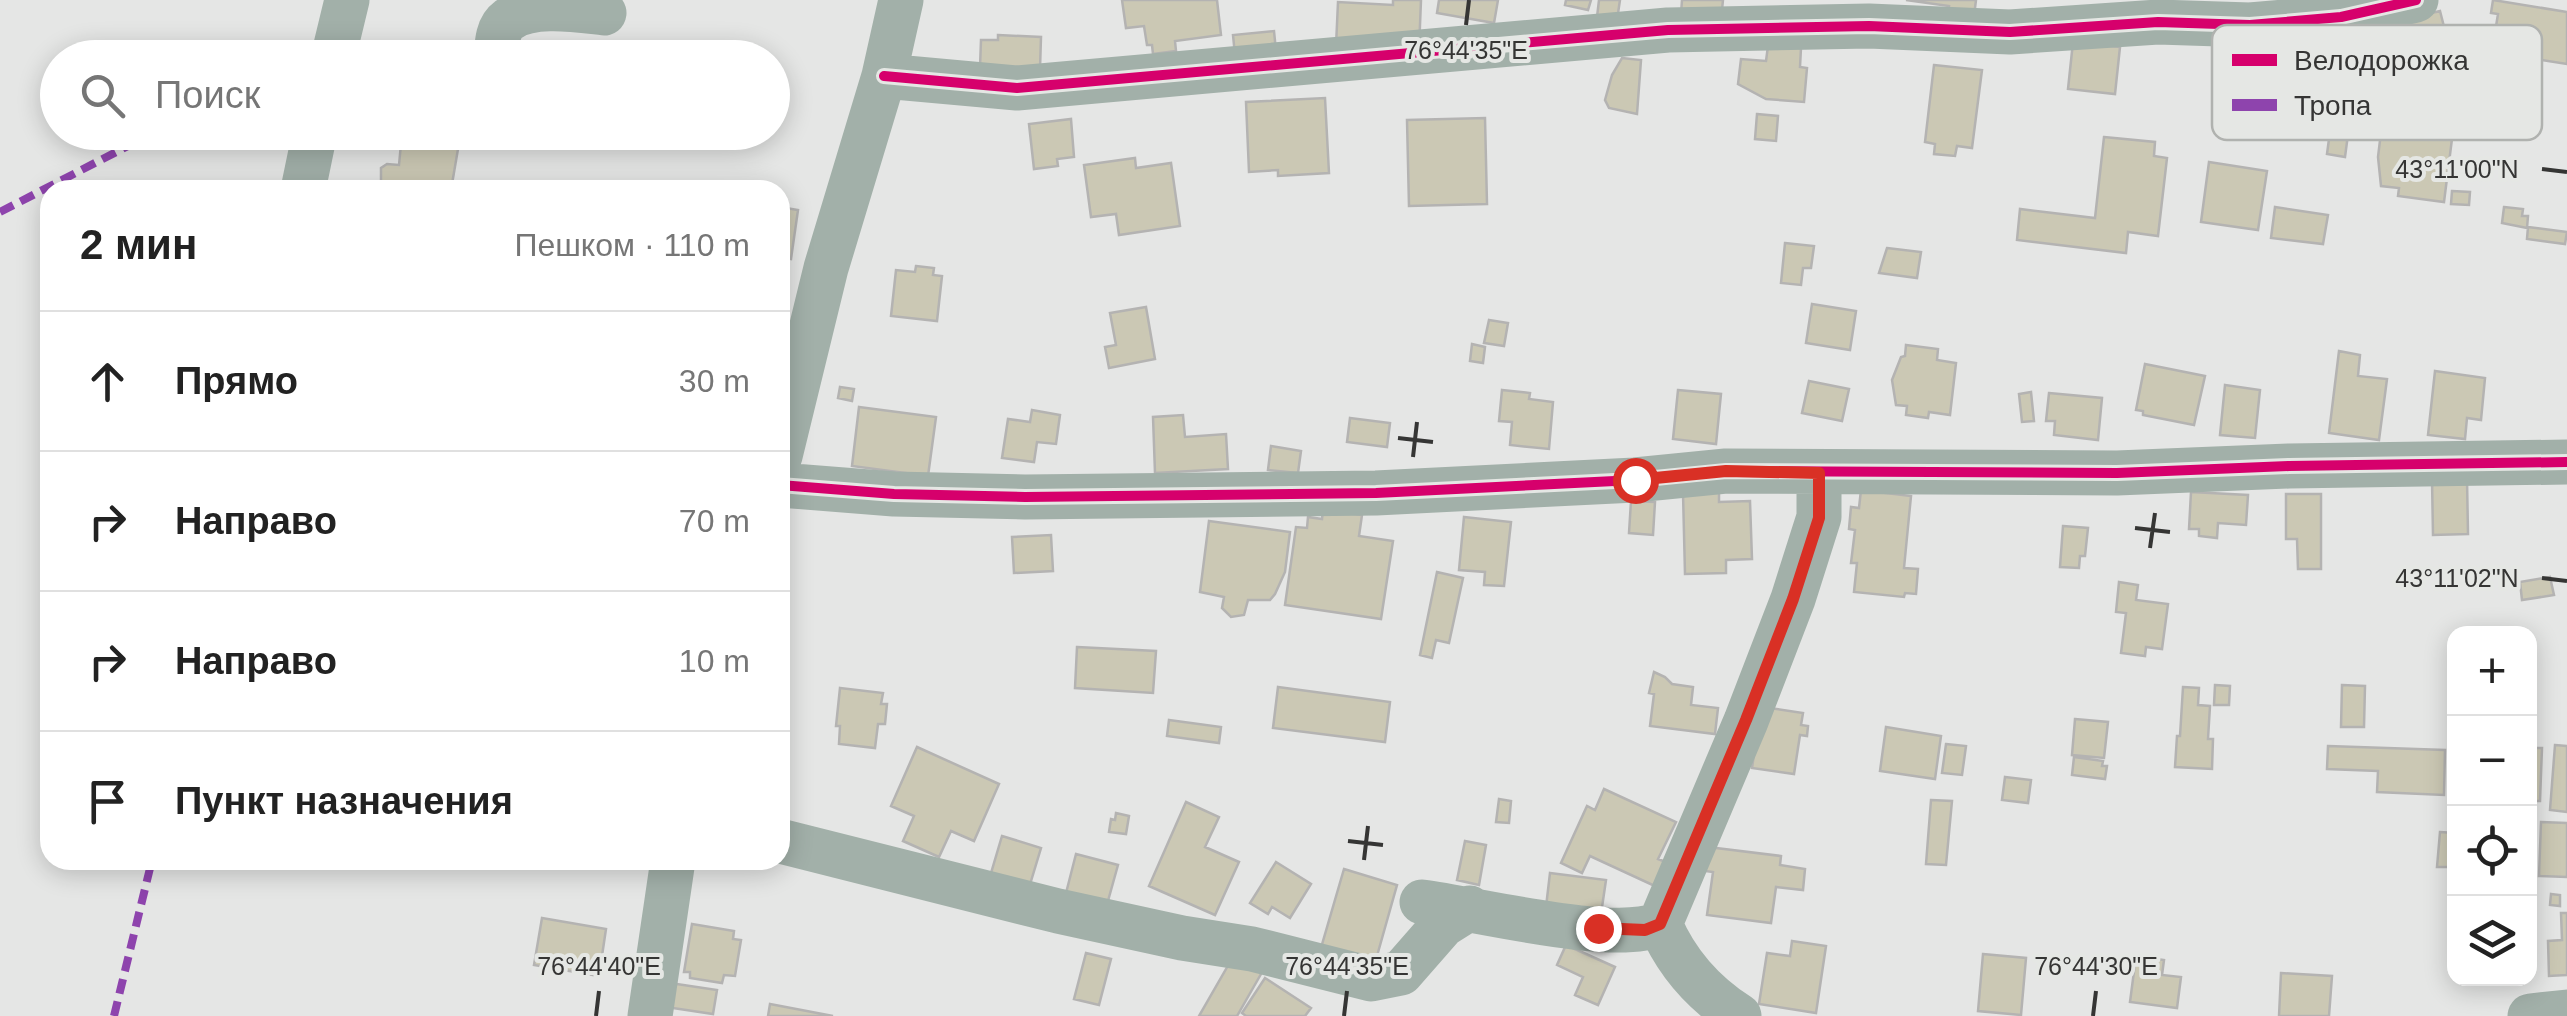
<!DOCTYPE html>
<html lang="ru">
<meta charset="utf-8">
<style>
:root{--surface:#fff;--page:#f6f6f6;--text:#222;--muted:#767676;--line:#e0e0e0}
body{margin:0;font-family:Arial,sans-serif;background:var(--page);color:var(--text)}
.controls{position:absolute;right:30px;bottom:30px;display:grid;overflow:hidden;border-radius:20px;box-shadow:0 5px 25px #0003}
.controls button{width:90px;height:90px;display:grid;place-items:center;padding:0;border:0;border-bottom:2px solid var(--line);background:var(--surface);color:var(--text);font:50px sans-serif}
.stop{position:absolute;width:30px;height:30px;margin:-22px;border:8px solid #d93025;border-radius:50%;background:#fff}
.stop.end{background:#d93025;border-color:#fff;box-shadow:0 2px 10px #0008}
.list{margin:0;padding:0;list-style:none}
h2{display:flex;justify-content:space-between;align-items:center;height:130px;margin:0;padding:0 40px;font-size:42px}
h2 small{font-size:32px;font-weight:400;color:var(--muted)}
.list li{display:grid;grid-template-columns:65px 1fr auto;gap:30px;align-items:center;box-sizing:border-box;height:140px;padding:0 40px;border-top:2px solid var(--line)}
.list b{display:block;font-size:38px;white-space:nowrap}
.list em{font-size:32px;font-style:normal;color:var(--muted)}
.icon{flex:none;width:55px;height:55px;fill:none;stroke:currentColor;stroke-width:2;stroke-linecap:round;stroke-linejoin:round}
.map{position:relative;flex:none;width:2567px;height:1016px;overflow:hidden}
.search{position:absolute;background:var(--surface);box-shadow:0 5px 25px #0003;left:40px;top:40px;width:750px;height:110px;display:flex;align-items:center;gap:25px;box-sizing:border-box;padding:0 35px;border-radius:55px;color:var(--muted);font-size:38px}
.panel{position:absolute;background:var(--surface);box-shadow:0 5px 25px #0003;left:40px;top:180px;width:750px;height:690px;border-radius:30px}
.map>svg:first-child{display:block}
.building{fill:#cbc8b4;stroke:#b4b3b2;stroke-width:2.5}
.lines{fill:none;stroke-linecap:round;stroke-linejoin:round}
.minor{stroke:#a2b0a9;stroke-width:45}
.quiet{stroke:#8e44ad;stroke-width:8;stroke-dasharray:15 8;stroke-linecap:butt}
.cycleway-casing{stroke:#e5e7e4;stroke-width:16}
.cycleway{stroke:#d6006c;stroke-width:10}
.route{stroke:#d93025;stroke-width:12}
.ticks{fill:none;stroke:#353534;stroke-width:4}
.key{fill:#e5e7e4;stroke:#b0b2af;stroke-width:2.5}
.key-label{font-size:28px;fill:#353534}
.ticks-label{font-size:25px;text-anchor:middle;fill:#353534;stroke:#e5e7e4;stroke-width:8;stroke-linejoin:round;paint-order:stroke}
</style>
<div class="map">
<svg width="2567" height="1016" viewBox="0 0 2567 1016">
<rect width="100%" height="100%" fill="#e5e6e5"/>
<path class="building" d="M1122,0h95l4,35 -46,6 1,10 -23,3 -1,-9h-5l-3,-19 -18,2z
M1393,0h28l-2,50 -83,-4 2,-44 55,3z
M1439,0h59l-4,23 -57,-10z
M1566,0h25l-3,10 -23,-5z
M1599,0h21l-3,20 -20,-3z
M1682,0h41l-2,19 -40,-5z
M1906,0h70l-2,16 -26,-3 1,-7z
M2493,0l74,12v52l-44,-7 -4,23 -22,-4 4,-24 -9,-1 6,-37 -7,-1z
M2440,11l12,47 -34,9 -12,-48z
M1274,31l2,20 -41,4 -2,-20z
M998,35l43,2 -1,32 -60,-2 1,-27h17z
M553,42l15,4 8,12h-43l6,-10z
M2073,42l47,5 -5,47 -47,-5z
M1768,46l33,2 -1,19 7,1 -3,34 -38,-3 -28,-15 3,-25 25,2z
M1622,58l19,2 -4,54 -28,-6 -4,-8 7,-25z
M1934,65l48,5 -10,78 -15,-2 -2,10 -21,-2 1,-10 -10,-2z
M1325,98l4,75 -51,3v-6l-29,2 -3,-70z
M2385,99l51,7 -3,21 20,4 -9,71 -46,-6 1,-8 -18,-2 -3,-29z
M1757,114l21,2 -2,25 -21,-2z
M1485,118l2,86 -78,2 -2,-86z
M1071,119l3,38 -17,2 1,7 -24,3 -5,-45z
M2331,124l18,3 -4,30 -18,-3z
M2104,137l51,5 -1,14 13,2 -9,78 -30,-4 -2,21 -109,-13 3,-31 75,9z
M444,140h8l6,9 -7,41h-57l-13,-6v-16l6,-4 12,1 2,-21 29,2z
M1135,158l1,10 35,-5 9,63 -61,9 -3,-21 -25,3 -7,-52z
M2209,162l58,9 -9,59 -57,-8z
M2452,191l18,1 -1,13 -18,-1z
M780,207l18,3 -7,49 -11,-2z
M2275,207l53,8 -5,29 -52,-6z
M2504,207l19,2 -1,7h6l-1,12 -25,-5z
M2528,227l39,5 -2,12 -38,-5z
M1785,243l29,3 -3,22h-8l-2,17 -20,-2z
M1887,248l34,4 -4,26 -38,-5z
M916,266l18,2 -1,7 9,1 -5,45 -46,-5 5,-46 19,2z
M1812,304l44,7 -6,39 -44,-7z
M1146,307l9,52 -46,9 -4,-21 11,-2 -6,-32z
M1489,320l19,3 -4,23 -20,-3z
M1472,344l13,3 -2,16 -13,-2z
M1906,345l32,4 -1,11 19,3 -6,52 -21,-3 -1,6 -22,-3 1,-9 -11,-1 -4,-25 9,-23 4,-1z
M2339,351l21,4 -2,21 29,3 -8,61 -50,-7z
M2145,364l60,12 -11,49 -51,-10v-4l-7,-1z
M2435,371l50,7 -4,42 -14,-2 -2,21 -37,-4z
M1809,381l40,8 -7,32 -40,-8z
M2225,385l35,5 -5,48 -35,-3z
M840,387l14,2 -2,12 -14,-3z
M1502,390l28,3 -1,6 24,3 -4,47 -39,-4 2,-23 -13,-1z
M1678,390l43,4 -5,50 -43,-5z
M2031,392l3,29 -12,1 -3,-28z
M2049,393l53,5 -4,42 -44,-5 1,-14h-9z
M859,407l77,10 -8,59 -76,-10z
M1032,410l28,5 -4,29 -19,-2 -3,20 -32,-4 6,-39 22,3z
M1183,415l2,22 41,-3 2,35 -73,4 -2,-56z
M1350,418l40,5 -3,24 -40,-5z
M1271,446l30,5 -3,22 -30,-3z
M2467,478l1,56 -35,1 -1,-56z
M1861,490l50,6 -7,72 14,1 -2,25 -11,-1 -1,4 -50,-5 3,-29h-6l4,-33 -6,-1 2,-22 8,1z
M1719,491v11l31,-1 2,58 -26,1v13l-41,1 -2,-81z
M2191,492l57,3 -2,30 -28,-2 -1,15 -18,-2v-7h-10z
M2286,494h35v75h-23l-1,-30h-11z
M1631,501l24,1 -2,33 -24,-2z
M1323,510l39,5 -3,21 34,5 -12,78 -96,-14 11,-78 11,1 1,-11 14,2z
M1464,517l47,5 -7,64 -20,-1 1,-13 -26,-2z
M1209,521l81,11 -5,40 -10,22 -5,6h-22l-4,15 -13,2 -9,-9 2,-11 -24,-5z
M2063,526l25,2 -3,28h-5l-1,12 -19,-1z
M1051,535l2,36 -39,2 -2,-36z
M1437,572l26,6 -14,65 -13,-3 -4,18 -12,-3z
M2550,577l4,18 -32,5 -2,-18z
M2119,582l19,3 -2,15 32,4 -6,45 -16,-2 -1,9 -24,-3 5,-40 -10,-1z
M1077,647l79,4 -3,42 -78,-5z
M1654,672l11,5 7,7 21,3 -2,18 27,3 -3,26 -65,-8 4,-32 -5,-1z
M2215,685l15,1 -1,19h-15z
M2342,685l23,1 -1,41h-23z
M1278,687l112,15 -5,40 -112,-14z
M2183,687l16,1 -1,17 12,1 -2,33h5l-1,30 -37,-2 2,-31h3z
M840,688l43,5 -2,11h6l-2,20h-7l-3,24 -36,-4 1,-18h-4z
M1770,708l33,5 -2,12 7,1 -1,10 -7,-1 -6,39 -42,-6 7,-49z
M2075,719l33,3 -4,36 -32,-3z
M1169,720l52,7 -2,16 -52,-7z
M1886,727l55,9 -6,43 -55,-8z
M1946,744l20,2 -4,29 -20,-2z
M2555,745l12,1v66l-17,-2z
M2328,746l117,4 -1,45 -67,-3 1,-21 -51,-2z
M917,747l82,37 -25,57 -23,-10 -12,26 -36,-16 11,-25 -23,-10z
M2530,748h12l-2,53h-10z
M2074,757l29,4 -1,5h5l-2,13 -33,-4z
M2005,777l26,3 -3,23 -26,-3z
M1604,789l72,33 -18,37 10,4 -11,24 -67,-31 -8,17 -21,-10 26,-57 8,4z
M1499,799l12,2 -2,22 -13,-1z
M1931,800l21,1 -6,64 -20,-1z
M1186,802l33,15 -14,30 34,15 -24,53 -66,-29z
M1116,813l13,3 -3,18 -17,-2 2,-13 4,1z
M2541,822l26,1v54l-28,-1z
M2440,832l14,1v34h-17z
M1002,836l39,12 -13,43 -39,-11z
M1465,841l21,4 -7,40 -22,-5z
M1708,847l73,9 -1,9 25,4 -2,21 -27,-3 -5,36 -64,-8 6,-43 -8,-1z
M1076,854l42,11 -12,43 -41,-11z
M1276,862l35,22 -21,34 -18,-11 -4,7 -18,-11z
M1344,869l53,16 -22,78 -54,-15z
M1550,873l56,7 -5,34 -55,-7z
M2551,894l9,1v11l-10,-1z
M2561,913h6v62l-18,1 -1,-35 14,-1z
M542,918l64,11 -7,47 -65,-11z
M692,924l42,7 -1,8 8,1 -6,36 -11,-1 -2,8 -32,-5v-6h-6z
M1792,941l34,5 -10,67 -57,-9 8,-51 23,3z
M1566,945l49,22 -17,38 -23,-10 8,-18 -26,-12z
M1237,950l28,17 -28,49h-38z
M1086,953l25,6 -12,46 -25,-6z
M1983,954l43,4 -5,57 -43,-4z
M2136,956l28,4 -2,15 19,2 -4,31 -47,-6z
M2281,973l51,3 -3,40h-50z
M1265,978l46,30 -6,8h-59l-4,-3z
M670,983l47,7 -4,24 -47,-7z
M770,1004l63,12h-65z"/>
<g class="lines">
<path class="minor" d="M333,58l14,-58
M496,58c1,-13 1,-30 12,-38 23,-18 70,-10 96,-7
M884,76l133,12 651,-58 201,-4 141,6 148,-10 92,3 91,-8 75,-17
M303,190l12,-58
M780,456l46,-188 58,-192 17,-76
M780,485l114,9 131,3 351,-4 259,-13 91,-9 391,2 172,-7 278,-4
M780,841l278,70 124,27 70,11 119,30 30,-6 42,-48 27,-17
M1422,902c56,7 191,42 238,22
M650,1016l23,-156
M1739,1016c-36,-23 -62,-52 -79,-92l86,-203 47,-122 26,-82v-44
M2530,1016l37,-4"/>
<path class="quiet" d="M285,132l28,9
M0,212l155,-80
M114,1016l38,-156"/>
<defs>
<path id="cycleway" d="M884,76l133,12 651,-58 201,-4 141,6 148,-10 92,3 91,-8 75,-17
M780,485l114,9 131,3 351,-4 259,-13 91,-9 391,2 172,-7 278,-4"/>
</defs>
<use href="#cycleway" class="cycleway-casing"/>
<use href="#cycleway" class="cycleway"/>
</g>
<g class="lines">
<path class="route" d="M1598,928l47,2 15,-6 86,-204 47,-121 26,-81v-45l-93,-2 -91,9"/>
</g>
<path class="ticks" d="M1466,25l3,-25M2542,169l25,3M1398,438l35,4M1413,457l4,-35M2135,528l35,4M2150,548l5,-35M2542,578l25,3M1348,841l35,4M1364,860l4,-34M596,1016l3,-25M1344,1016l3,-25M2093,1016l3,-25"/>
<rect x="2212" y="25" width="330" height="115" rx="15" class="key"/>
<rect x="2232" y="54" width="45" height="12" fill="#d6006c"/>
<rect x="2232" y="99" width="45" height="12" fill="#8e44ad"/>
<g class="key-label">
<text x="2294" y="70">Велодорожка</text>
<text x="2294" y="115">Тропа</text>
</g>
<g class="ticks-label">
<text x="1466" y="59">76°44'35"E</text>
<text x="2457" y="178">43°11'00"N</text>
<text x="2457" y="587">43°11'02"N</text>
<text x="599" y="975">76°44'40"E</text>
<text x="1347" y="975">76°44'35"E</text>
<text x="2096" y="975">76°44'30"E</text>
</g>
</svg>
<div class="controls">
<button>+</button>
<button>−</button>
<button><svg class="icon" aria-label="locate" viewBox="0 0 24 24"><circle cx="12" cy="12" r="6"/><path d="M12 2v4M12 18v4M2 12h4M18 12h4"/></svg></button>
<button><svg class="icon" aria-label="layers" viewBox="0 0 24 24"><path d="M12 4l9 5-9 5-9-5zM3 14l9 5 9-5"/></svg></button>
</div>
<div class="stop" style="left:1635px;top:480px"></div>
<div class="stop end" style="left:1598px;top:928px"></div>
<div class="search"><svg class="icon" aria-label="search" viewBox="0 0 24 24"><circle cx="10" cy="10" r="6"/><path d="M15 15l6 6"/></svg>Поиск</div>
<section class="panel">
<h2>2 мин<small>Пешком · 110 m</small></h2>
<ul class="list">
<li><svg class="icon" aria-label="ahead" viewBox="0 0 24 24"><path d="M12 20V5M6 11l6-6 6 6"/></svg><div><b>Прямо</b></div><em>30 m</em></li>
<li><svg class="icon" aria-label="right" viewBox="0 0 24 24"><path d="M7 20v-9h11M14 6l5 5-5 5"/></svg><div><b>Направо</b></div><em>70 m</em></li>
<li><svg class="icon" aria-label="right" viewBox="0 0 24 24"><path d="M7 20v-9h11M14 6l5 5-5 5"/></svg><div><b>Направо</b></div><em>10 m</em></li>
<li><svg class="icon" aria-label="arrive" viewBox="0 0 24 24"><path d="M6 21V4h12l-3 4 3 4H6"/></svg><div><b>Пункт назначения</b></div></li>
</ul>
</section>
</div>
